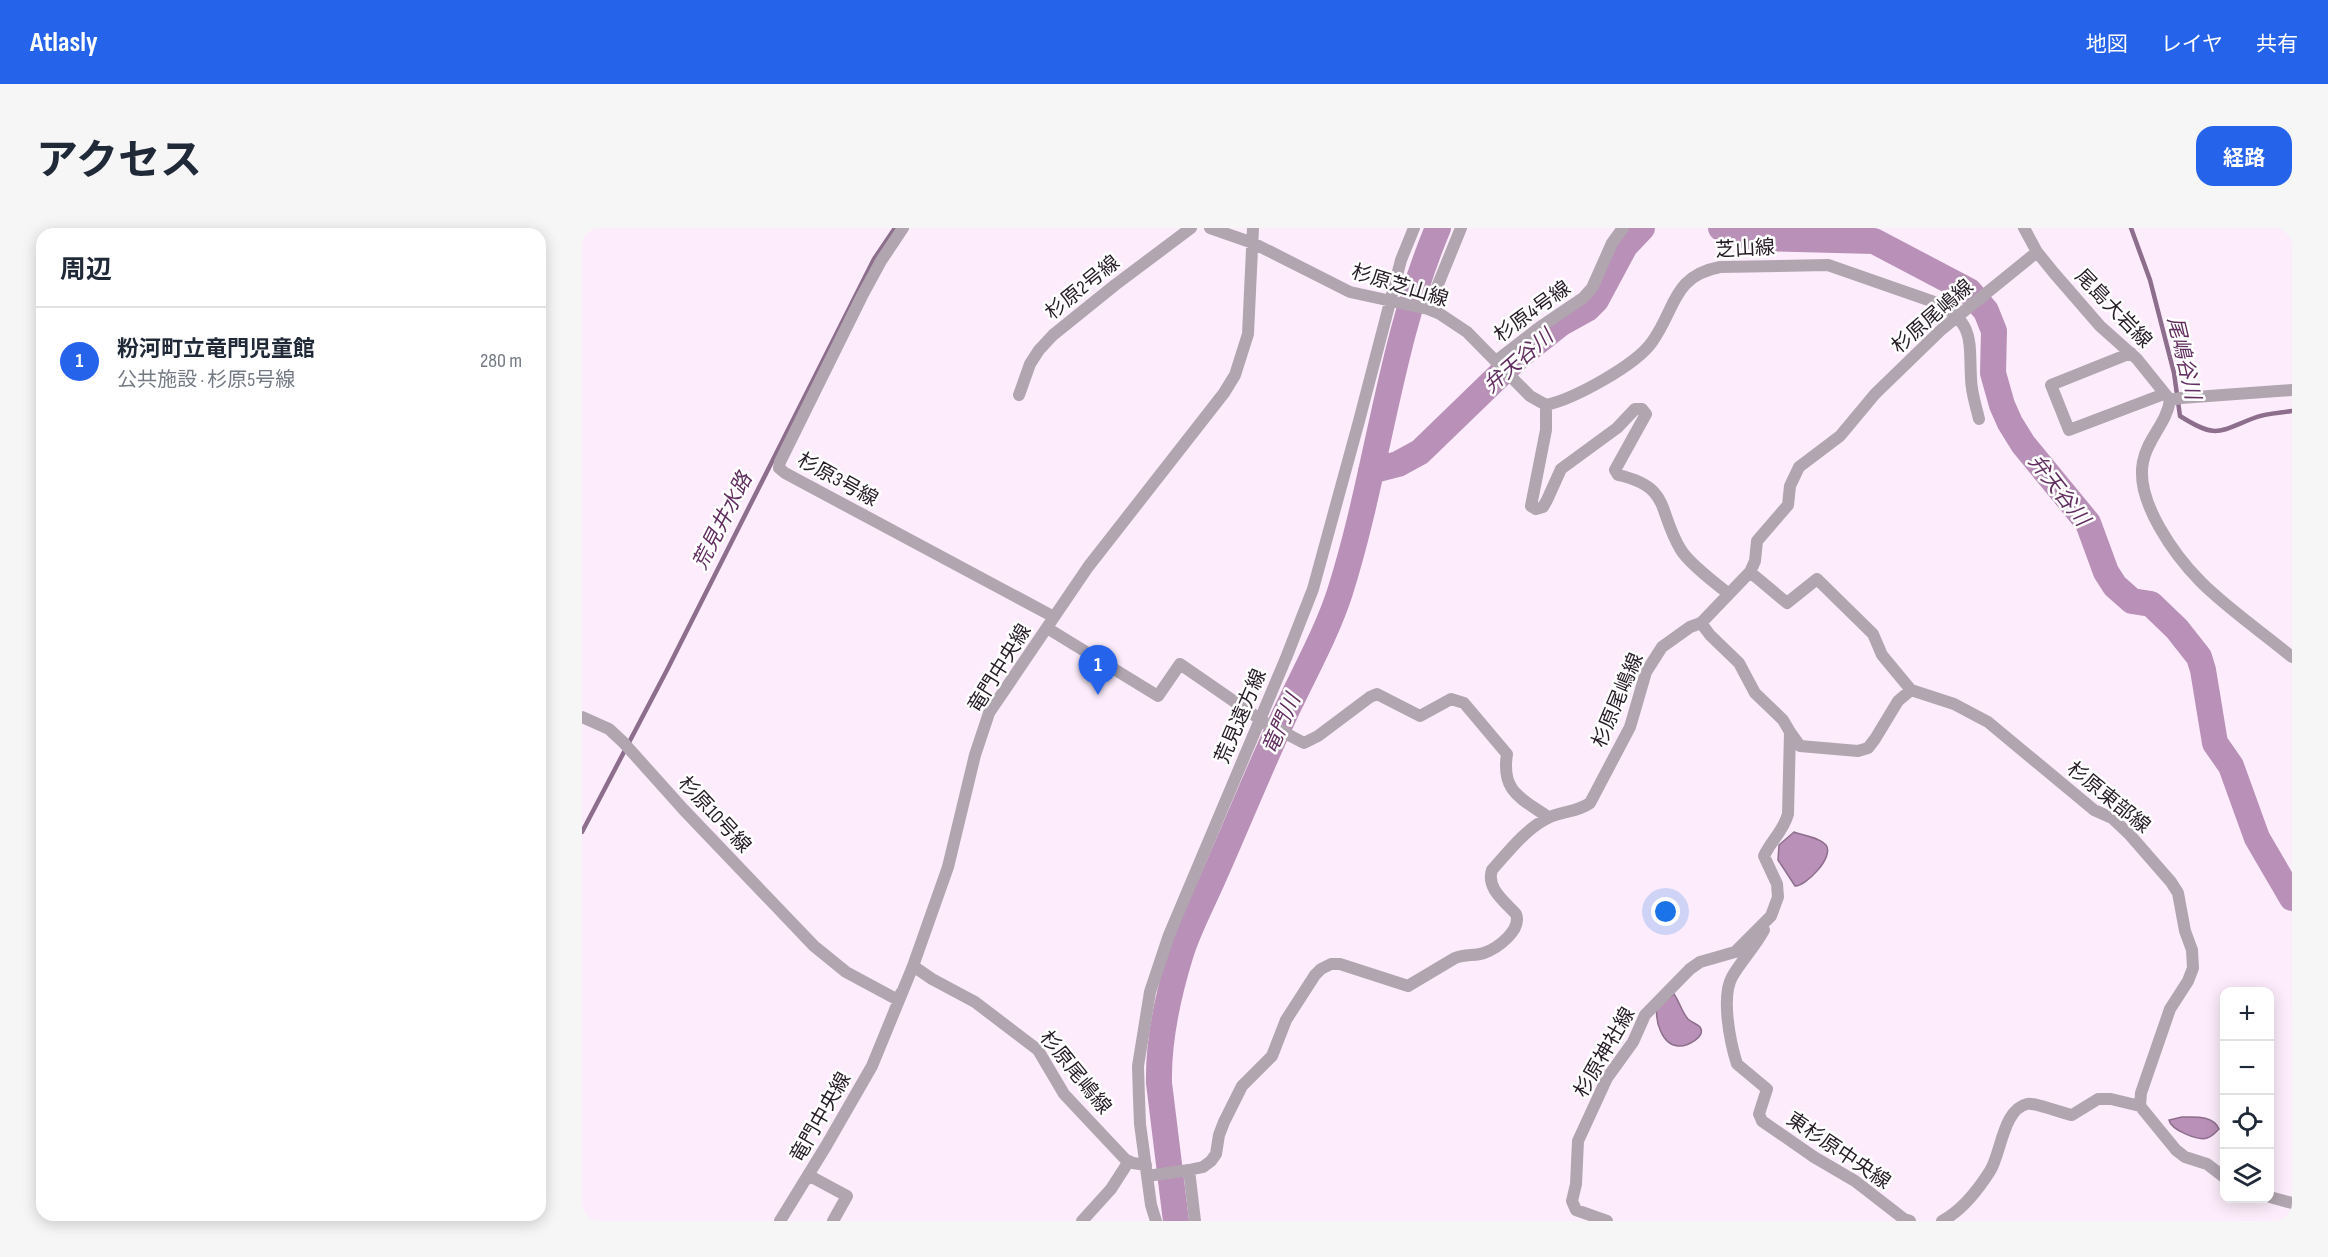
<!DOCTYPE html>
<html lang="ja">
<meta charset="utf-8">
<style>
:root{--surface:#fff;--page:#f6f6f7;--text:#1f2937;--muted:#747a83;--line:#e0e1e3;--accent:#2563eb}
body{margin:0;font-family:"Sofia Sans Condensed","Noto Sans JP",sans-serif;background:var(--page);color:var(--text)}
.controls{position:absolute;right:18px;bottom:18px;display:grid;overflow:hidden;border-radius:12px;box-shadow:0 3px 15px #0003}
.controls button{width:54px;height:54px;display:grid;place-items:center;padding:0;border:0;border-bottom:2px solid var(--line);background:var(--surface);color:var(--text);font:30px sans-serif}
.you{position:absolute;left:1084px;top:684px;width:21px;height:21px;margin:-15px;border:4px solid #fff;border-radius:50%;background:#1a73e8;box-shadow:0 0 0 9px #1a73e833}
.badge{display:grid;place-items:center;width:39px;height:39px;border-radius:50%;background:var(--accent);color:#fff;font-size:20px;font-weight:700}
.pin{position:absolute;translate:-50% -50px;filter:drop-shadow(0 2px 3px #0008)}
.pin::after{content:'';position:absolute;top:32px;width:21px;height:18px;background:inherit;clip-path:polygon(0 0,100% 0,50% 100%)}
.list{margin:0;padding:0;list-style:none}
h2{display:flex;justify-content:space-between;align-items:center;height:78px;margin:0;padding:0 24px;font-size:26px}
h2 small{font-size:20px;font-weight:400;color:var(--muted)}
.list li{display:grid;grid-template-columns:39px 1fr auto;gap:18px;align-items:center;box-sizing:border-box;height:108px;padding:0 24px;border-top:2px solid var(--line)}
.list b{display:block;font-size:22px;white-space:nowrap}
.list p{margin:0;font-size:20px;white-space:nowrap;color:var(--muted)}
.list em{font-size:20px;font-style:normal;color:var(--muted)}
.icon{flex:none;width:33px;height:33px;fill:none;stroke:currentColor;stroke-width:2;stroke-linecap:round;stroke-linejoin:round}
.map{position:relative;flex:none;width:1710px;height:993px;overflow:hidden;border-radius:18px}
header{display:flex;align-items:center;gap:36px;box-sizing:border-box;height:84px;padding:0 30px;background:var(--accent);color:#fff}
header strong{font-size:28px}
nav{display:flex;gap:33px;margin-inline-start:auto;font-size:21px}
.intro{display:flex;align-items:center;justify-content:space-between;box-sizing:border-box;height:144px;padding:0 36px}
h1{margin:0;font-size:42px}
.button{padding:15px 27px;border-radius:18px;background:var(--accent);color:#fff;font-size:21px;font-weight:700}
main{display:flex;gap:36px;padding:0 36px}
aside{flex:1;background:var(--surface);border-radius:18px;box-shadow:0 3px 15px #0003}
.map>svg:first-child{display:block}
.water{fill:#b990b7;stroke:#8d6e8c;stroke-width:1.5}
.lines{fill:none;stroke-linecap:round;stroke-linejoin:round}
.stream{stroke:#8d6e8c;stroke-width:4.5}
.river{stroke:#b990b7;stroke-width:26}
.street{stroke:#b1a6b0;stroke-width:12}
.labels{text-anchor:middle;stroke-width:5;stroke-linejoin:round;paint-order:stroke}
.street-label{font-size:20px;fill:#261d26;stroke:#fff}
.water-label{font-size:21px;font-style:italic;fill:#622e60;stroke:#fff}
</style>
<header>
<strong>Atlasly</strong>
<nav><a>地図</a><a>レイヤ</a><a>共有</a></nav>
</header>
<div class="intro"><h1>アクセス</h1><a class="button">経路</a></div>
<main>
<aside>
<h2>周辺<small></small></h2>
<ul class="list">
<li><span class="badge">1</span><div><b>粉河町立竜門児童館</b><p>公共施設 · 杉原5号線</p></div><em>280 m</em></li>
</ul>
</aside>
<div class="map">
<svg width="1710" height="993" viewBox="0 0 1710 993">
<rect width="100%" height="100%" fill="#fdedfc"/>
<path class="water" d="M1212,604c10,4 25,5 32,13 9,12 -21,42 -31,41l-17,-26 1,-15z
M1092,766c5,7 8,18 14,25 3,3 9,5 12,8 7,10 -14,20 -22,19 -16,-1 -23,-25 -21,-38z
M1600,889c13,0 31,-2 37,12 -3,3 -7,8 -12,9 -9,3 -36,-8 -38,-18z"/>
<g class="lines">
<path class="stream" d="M1549,0l19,52 24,93 6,43c36,23 38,16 74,2 12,-5 26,-5 38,-7
M0,604l85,-162 207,-411 21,-31"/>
<path class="river" d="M1139,0l34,10 119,3 95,50 17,20 8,20 -1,42 9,32 8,18 13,21 65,79 18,49 9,14 17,15 19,3 26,25 22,28 4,13 12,73 16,23 26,72 35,60
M789,243l27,-7 22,-12 97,-94 43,-34 27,-15 9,-9 29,-54 17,-18
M594,993l-17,-138c-1,-43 9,-88 22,-130 8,-26 23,-53 34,-79 23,-52 45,-106 69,-158 19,-41 42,-81 56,-124 38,-120 49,-248 98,-364"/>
<path class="street" d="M321,0l-22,33 -19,35 -82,166 -1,6 6,5 269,144
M628,0l43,15 97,49 78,17 12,5 27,18 63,64 16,9v25l-15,76 5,3 7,-2 4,-7 14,-31 56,-41 18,-19h7l4,5 -31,56 3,5c54,12 39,36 63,75 8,13 35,34 48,44
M1442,0l13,24 17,21 46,53 37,33 33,41 11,-2 111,-8
M846,81l33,-81
M1549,125l-80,32 18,45 95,-36
M914,133l44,-34 43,-29 9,-10 20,-45 11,-15
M437,167l11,-31 9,-14 14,-15 62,-50 76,-57
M1588,172c-3,23 -23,39 -27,62 -8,39 32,94 58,120 27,27 61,50 91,75
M964,177c28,-6 90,-40 106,-63 24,-33 20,-66 68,-75l108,-2 109,38c38,20 32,38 34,75 0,14 5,28 8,41
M1168,344l37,31 30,-24 56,55 9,21 29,35
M465,400l111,68 22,-32 84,58 40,21 14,-7 52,-39 7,-3 43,22 31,-17 13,4 43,51c-6,38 14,44 41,63
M0,489l27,12 14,13 61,68 130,136 32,26 52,28 3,-7
M1208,504l10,14 58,5 10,-3 7,-9 23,-38 13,-11 43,14 34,18 106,88 18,8 18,17 41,47 7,11 7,38 7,19 1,18 -5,13 -18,28 -29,84 -1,13 36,44 9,7 22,7 17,13
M1182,702c-9,17 -23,31 -32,47 -11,20 -2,65 5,87l30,25 -8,25 3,7 52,36 41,24 49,38 6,2
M329,743l2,-5 19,13 43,23 63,48 26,44 62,66 7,3 13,2
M607,942l6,51
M226,947l39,21 -14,25
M565,948l42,-6 14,-3 8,-6 5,-7 3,-19 5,-13 18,-36 30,-30 14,-36 29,-45 6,-6 10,-5h9l68,22 47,-28c10,-4 20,-2 29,-5 14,-5 38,-23 32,-39 -12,-13 -30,-26 -24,-44 16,-18 33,-40 54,-51 14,-8 30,-6 44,-16l40,-76 16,-55 16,-25 28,-20 11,-4 49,-51 5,-11 2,-20 31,-36 2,-19 9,-19 41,-31 35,-42 67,-65 95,-77
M1688,969l22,6
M198,993l46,-75 46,-80 41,-100 35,-99 27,-112 14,-42 99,-146 136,-174 11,-18 13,-41 5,-106
M500,993l29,-32 18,-28
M574,993l-5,-16 -11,-81 -1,-26 -1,-32 12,-74 19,-57 117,-277 27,-69 46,-168 42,-161 13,-32
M1025,993l-31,-11 -4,-9 4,-17 2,-43 29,-63 26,-36 12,-27 45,-46 10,-7 35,-10 36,-36 7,-19 -1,-13 -13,-28c7,-15 20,-26 24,-42l2,-82 -7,-12 -28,-27 -16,-30 -29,-28 -9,-12
M1360,993c19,-10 36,-31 48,-50 11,-17 13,-62 37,-67 7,-2 35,9 45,11l26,-16h13l29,7"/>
</g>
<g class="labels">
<g class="street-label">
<text transform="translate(1163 20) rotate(-3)" y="7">芝山線</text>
<text transform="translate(818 57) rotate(17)" y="7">杉原芝山線</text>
<text transform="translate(500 59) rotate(-39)" y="7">杉原2号線</text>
<text transform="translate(1532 80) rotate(46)" y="7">尾島大岩線</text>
<text transform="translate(950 83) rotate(-36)" y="7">杉原4号線</text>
<text transform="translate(1350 88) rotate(-41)" y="7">杉原尾嶋線</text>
<text transform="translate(256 251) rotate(29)" y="7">杉原3号線</text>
<text transform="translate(417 440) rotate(-58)" y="7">竜門中央線</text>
<text transform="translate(1035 472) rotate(-67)" y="7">杉原尾嶋線</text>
<text transform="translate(658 488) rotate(-67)" y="7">荒見遠方線</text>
<text transform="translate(1527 569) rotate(39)" y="7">杉原東部線</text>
<text transform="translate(133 586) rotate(47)" y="7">杉原10号線</text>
<text transform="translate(1022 824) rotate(-60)" y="7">杉原神社線</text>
<text transform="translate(494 844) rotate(51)" y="7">杉原尾嶋線</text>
<text transform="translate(238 889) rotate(-60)" y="7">竜門中央線</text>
<text transform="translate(1257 922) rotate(34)" y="7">東杉原中央線</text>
</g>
<g class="water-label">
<text transform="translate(1602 130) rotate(77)" y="7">尾嶋谷川</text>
<text transform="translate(936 133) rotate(-41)" y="7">弁天谷川</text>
<text transform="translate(1477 262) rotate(52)" y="7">弁天谷川</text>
<text transform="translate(140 293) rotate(-63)" y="7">荒見井水路</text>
<text transform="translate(699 496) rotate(-66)" y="7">竜門川</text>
</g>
</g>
</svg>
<div class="controls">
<button>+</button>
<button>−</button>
<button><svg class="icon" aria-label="locate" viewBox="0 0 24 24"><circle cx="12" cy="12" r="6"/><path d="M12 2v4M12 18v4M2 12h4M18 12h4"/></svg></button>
<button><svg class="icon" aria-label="layers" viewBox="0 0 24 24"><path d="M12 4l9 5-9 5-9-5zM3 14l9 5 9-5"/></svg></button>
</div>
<div class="you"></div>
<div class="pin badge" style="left:516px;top:467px">1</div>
</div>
</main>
